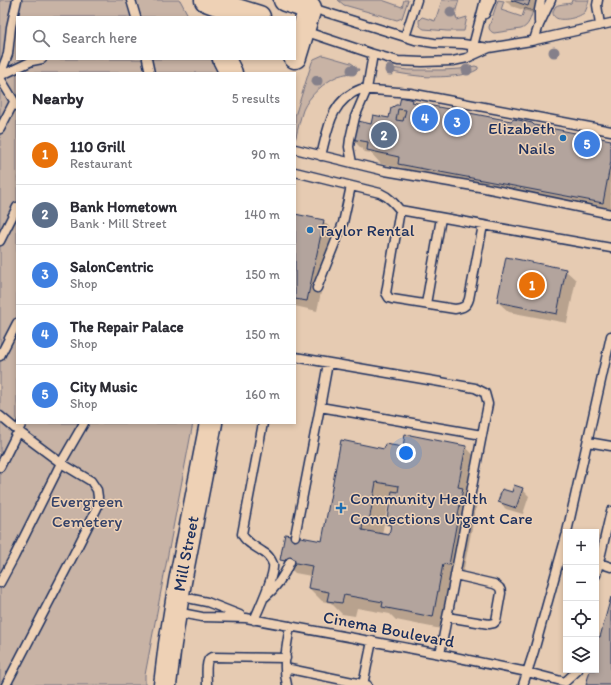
<!DOCTYPE html>
<meta charset="utf-8">
<style>
:root{--surface:#fff;--page:#f7f7f7;--text:#2b2b33;--muted:#7c7c81;--line:#e1e1e2;--accent:#1f6fb2}
body{margin:0;font-family:Itim,sans-serif;background:var(--page);color:var(--text)}
.controls{position:absolute;right:12px;bottom:12px;display:grid;overflow:hidden;border-radius:0px;box-shadow:0 2px 6px #0003}
.controls button{width:36px;height:36px;display:grid;place-items:center;padding:0;border:0;border-bottom:1px solid var(--line);background:var(--surface);color:var(--text);font:20px sans-serif}
.you{position:absolute;left:406px;top:453px;width:14px;height:14px;margin:-10px;border:3px solid #fff;border-radius:50%;background:#1a73e8;box-shadow:0 0 0 6px #1a73e833}
.badge{display:grid;place-items:center;width:26px;height:26px;border-radius:50%;background:var(--accent);color:#fff;font-size:13px;font-weight:700}
.pin{position:absolute;translate:-50% -50%;border:2px solid #fff;box-shadow:0 1px 4px #0006}
.list{margin:0;padding:0;list-style:none}
h2{display:flex;justify-content:space-between;align-items:center;height:52px;margin:0;padding:0 16px;font-size:17px}
h2 small{font-size:13px;font-weight:400;color:var(--muted)}
.list li{display:grid;grid-template-columns:26px 1fr auto;gap:12px;align-items:center;box-sizing:border-box;height:60px;padding:0 16px;border-top:1px solid var(--line)}
.list b{display:block;font-size:15px;white-space:nowrap}
.list p{margin:0;font-size:13px;white-space:nowrap;color:var(--muted)}
.list em{font-size:13px;font-style:normal;color:var(--muted)}
.icon{flex:none;width:22px;height:22px;fill:none;stroke:currentColor;stroke-width:2;stroke-linecap:round;stroke-linejoin:round}
.map{position:relative;flex:none;width:611px;height:685px;overflow:hidden}
.search{position:absolute;background:var(--surface);box-shadow:0 2px 6px #0003;left:16px;top:16px;width:280px;height:44px;display:flex;align-items:center;gap:10px;box-sizing:border-box;padding:0 14px;border-radius:0px;color:var(--muted);font-size:15px}
.panel{position:absolute;background:var(--surface);box-shadow:0 2px 6px #0003;left:16px;top:72px;width:280px;height:352px;border-radius:0px}
.map>svg:first-child{display:block}
.green{fill:#c8b3a5;stroke:#727182}
.shadow{fill:#0003;fill-rule:evenodd}
.building{fill:#b3a49d;stroke:#1b2f5e;fill-rule:evenodd}
.lines{fill:none;stroke-linecap:round;stroke-linejoin:round}
.service-casing{stroke:#1b2f5e;stroke-width:11}
.secondary-casing{stroke:#1b2f5e;stroke-width:25}
.service{stroke:#eed1b5;stroke-width:8}
.secondary{stroke:#eed1b5;stroke-width:22}
.tree{fill:#85808a}
.poi-dot{fill:#1f6fb2;stroke:#eed1b5;stroke-width:1.5}
.labels{text-anchor:middle;stroke-width:3;stroke-linejoin:round;paint-order:stroke}
.poi-label{font-size:17px;fill:#1b2f5e;stroke:#eed1b5;text-anchor:start}
.park-label{font-size:17px;fill:#354369;stroke:#eed1b5}
.street-label{font-size:17px;fill:#1b2f5e;stroke:#eed1b5}
</style>
<div class="map">
<svg width="611" height="685" viewBox="0 0 611 685">
<rect width="100%" height="100%" fill="#e6cbb2"/>
<filter id="ink" filterUnits="userSpaceOnUse"><feTurbulence type="fractalNoise" baseFrequency=".025" numOctaves="2"/><feDisplacementMap in="SourceGraphic" scale="8" xChannelSelector="R" yChannelSelector="G"/><feConvolveMatrix kernelMatrix="1 2 1 2 8 2 1 2 1" color-interpolation-filters="sRGB"/></filter>
<g filter="url(#ink)">
<path class="green" d="M0,0h180l9,17h-172v42h194l7,14h-201v350h176l-48,252v10h-145z
M338,0h44l20,7 2,-7h4l-6,18 -5,2 -53,-15z
M442,0h17l-4,13 2,7 10,-3 -3,14h-17l-23,-2c-4,-2 -5,-4 -5,-9l3,-3 13,4z
M498,0l6,1 -3,9 21,7 3,-9 8,3c-3,8 -4,15 -12,18l-27,4c-3,-1 -5,-3 -5,-6z
M572,0h17c-1,4 -2,8 -4,12 -5,6 -33,13 -32,0 0,-1 2,-5 3,-6 3,-2 11,-2 15,-3z
M323,55l28,8 3,2 2,4h3l-1,2 -2,1c-6,1 -12,2 -18,4 -14,6 -29,20 -35,34 -3,9 -5,18 -7,27l-1,2v-23l17,-54 2,-3z
M475,66l3,1v2c-9,8 -47,9 -59,7 -11,-1 -21,-3 -32,-5v-2l3,-1 18,2h35l17,-1z"/>
<path class="shadow" d="M505,0h39l-5,15 -28,-9z
M412,100l3,4 196,37v74l-199,-38 -9,-9 -22,-4 -10,-11 -6,-1 -13,-13 20,-14 18,-6 2,-11z
M295,215l28,6 11,10 -17,80 -22,-5z
M565,270l11,10 -9,43 -58,-11 -11,-10z
M466,447l13,14 -7,37 5,5 -15,75 -6,-1 -10,53 -50,-10 -6,-6 -33,-6 -2,8 -13,-2 -11,-11 -9,-2 -13,-13 2,-12 -16,-3 -14,-14 42,-16 61,-93zM390,495l3,1 -6,28 4,4 -1,8 -8,-2z
M522,489l7,7 -6,18 -17,-5 -7,-7 13,-8z"/>
<path class="building" d="M511,0h19l-2,6z
M401,97l12,3 -1,2 99,19 3,-2 18,4 2,2 77,15v21l-8,42 -205,-39 1,-7 -32,-7 1,-8 -17,-3 3,-19 17,4 2,-9 16,3 2,-10 5,-3h3zM398,109l8,1 -3,11 -7,-1z
M295,214l29,6 -17,81 -12,-2z
M506,257l60,12 -9,45 -60,-12z
M405,434l61,12 -8,41 5,1 -14,77 -6,-1 -10,53 -51,-10 1,-5 -39,-7 -2,8 -15,-2 2,-9 -21,-4 4,-22 -32,-6 5,-26 37,7 19,-101 43,9 1,-5 18,3zM376,482l23,4 -1,6 -6,-1 -6,33 5,1 -2,10 -27,-5 1,-9 6,1z
M514,485l9,3 -7,20 -18,-6 4,-13 10,3z
M611,597v88h-25l4,-15h6v-34l4,1z"/>
<g class="lines">
<defs>
<path id="service" d="M131,0l5,17
M598,0l-1,5 3,20
M312,8l103,32 19,3 29,1 26,4 42,-7 80,-18
M485,14l6,-14
M539,22v-12l2,-10
M304,31l66,22 28,8 24,1 31,-1 14,-3 22,-10
M405,37l12,-37
M534,40l5,-15 12,-25
M472,50l13,-50
M147,59l3,14
M0,75l8,-21 3,-27 6,-27
M0,76l32,-15 10,-2
M0,78l17,28
M0,129l14,-27
M295,149l90,22 100,17 126,26
M321,156c7,-28 10,-56 40,-67l49,4 201,38
M352,163l-3,-16 1,-8 5,-22 12,-28 6,-35
M295,172l85,21c9,4 14,10 20,17l211,38
M400,210l-14,83 3,5 3,1 63,10c8,-1 12,-3 14,-10l14,-74
M0,241l17,-34
M317,288l26,-65 8,-37
M426,304l15,-86
M0,356l17,-33
M295,357l180,31 10,5 3,11 -6,31
M320,407l8,-44
M0,416l18,15 43,32 30,18 6,9 1,7 -1,11 -21,42 -70,135
M588,442l23,4
M0,467l22,-44
M567,532l44,-196
M295,536l25,-129 162,28 -42,219
M599,563l12,4
M596,575l15,-64
M0,583l14,-26 47,-94 23,-40
M178,596l29,6 33,13
M265,597c12,-10 19,-21 25,-35
M176,612l26,5 44,1 194,36 87,18 38,10 13,-12
M447,617l42,7 5,-1 2,-2 5,-28c0,-5 -2,-7 -7,-9l-39,-9
M254,620c5,-11 21,-46 19,-56 -2,-5 -6,-10 -10,-12 -7,-5 -18,-10 -21,-18l21,-111
M285,668l82,17
M207,685c0,-6 -2,-24 3,-27 1,-1 2,-1 3,-1l73,1
M287,685c-5,-19 0,-40 3,-59
M363,685l9,-44
M523,685l11,-34 32,-115"/>
<g id="secondary">
<path d="M206,0l8,3 45,14"/>
<path d="M285,0l25,8 -15,49"/>
<path d="M224,59l7,14"/>
<path id="s1" d="M165,685l5,-41 10,-62 31,-159"/>
</g>
</defs>
<use href="#service" class="service-casing"/>
<use href="#secondary" class="secondary-casing"/>
<use href="#service" class="service"/>
<use href="#secondary" class="secondary"/>
</g>
<g class="tree">
<circle cx="451" cy="12" r="5.5"/>
<circle cx="554" cy="52" r="5.5"/>
<circle cx="352" cy="70" r="5.5"/>
<circle cx="390" cy="70" r="5.5"/>
<circle cx="467" cy="70" r="5.5"/>
<circle cx="317" cy="81" r="5.5"/>
</g>
</g>
<g class="poi-dot">
<circle cx="563" cy="138" r="4"/>
<circle cx="310" cy="230" r="4"/>
<path d="M339 502h4v4h4v4h-4v4h-4v-4h-4v-4h4z"/>
</g>
<g class="labels">
<g class="poi-label">
<text x="555" y="134" text-anchor="end">Elizabeth<tspan x="555" dy="20">Nails</tspan></text>
<text x="318" y="236">Taylor Rental</text>
<text x="350" y="504">Community Health<tspan x="350" dy="20">Connections Urgent Care</tspan></text>
</g>
<g class="park-label">
<text x="87" y="507">Evergreen<tspan x="87" dy="20">Cemetery</tspan></text>
</g>
<g class="street-label">
<text dy="6" stroke="none"><textPath href="#s1" startOffset="133">Mill Street</textPath></text>
<text transform="translate(389 629) rotate(11)" y="6">Cinema Boulevard</text>
</g>
</g>
</svg>
<div class="controls">
<button>+</button>
<button>−</button>
<button><svg class="icon" aria-label="locate" viewBox="0 0 24 24"><circle cx="12" cy="12" r="6"/><path d="M12 2v4M12 18v4M2 12h4M18 12h4"/></svg></button>
<button><svg class="icon" aria-label="layers" viewBox="0 0 24 24"><path d="M12 4l9 5-9 5-9-5zM3 14l9 5 9-5"/></svg></button>
</div>
<div class="you"></div>
<div class="pin badge" style="left:532px;top:285px;background:#e8710a">1</div>
<div class="pin badge" style="left:384px;top:135px;background:#5c6f8a">2</div>
<div class="pin badge" style="left:457px;top:122px;background:#3f7fe0">3</div>
<div class="pin badge" style="left:425px;top:118px;background:#3f7fe0">4</div>
<div class="pin badge" style="left:587px;top:144px;background:#3f7fe0">5</div>
<div class="search"><svg class="icon" aria-label="search" viewBox="0 0 24 24"><circle cx="10" cy="10" r="6"/><path d="M15 15l6 6"/></svg>Search here</div>
<section class="panel">
<h2>Nearby<small>5 results</small></h2>
<ul class="list">
<li><span class="badge" style="background:#e8710a">1</span><div><b>110 Grill</b><p>Restaurant</p></div><em>90 m</em></li>
<li><span class="badge" style="background:#5c6f8a">2</span><div><b>Bank Hometown</b><p>Bank · Mill Street</p></div><em>140 m</em></li>
<li><span class="badge" style="background:#3f7fe0">3</span><div><b>SalonCentric</b><p>Shop</p></div><em>150 m</em></li>
<li><span class="badge" style="background:#3f7fe0">4</span><div><b>The Repair Palace</b><p>Shop</p></div><em>150 m</em></li>
<li><span class="badge" style="background:#3f7fe0">5</span><div><b>City Music</b><p>Shop</p></div><em>160 m</em></li>
</ul>
</section>
</div>
